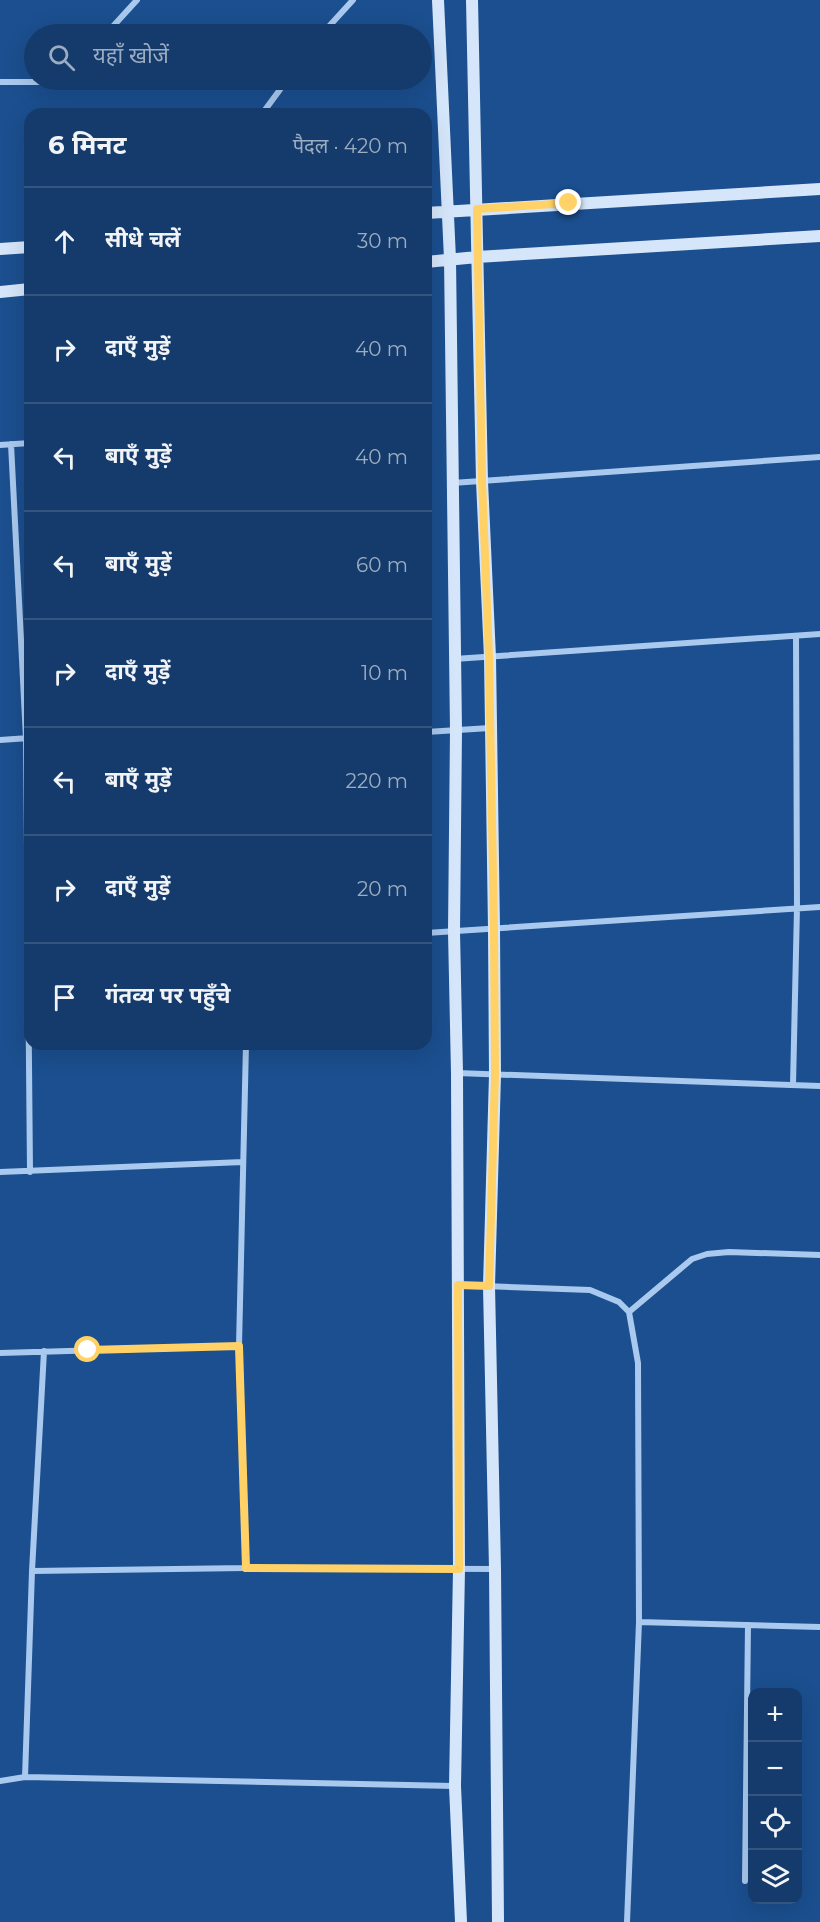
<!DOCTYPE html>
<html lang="hi">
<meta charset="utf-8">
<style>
:root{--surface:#143b6b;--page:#214673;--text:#f1f3f6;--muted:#9dadc1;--line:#33557e}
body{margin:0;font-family:Montserrat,"Noto Sans Devanagari",sans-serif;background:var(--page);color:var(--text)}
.controls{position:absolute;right:18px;bottom:18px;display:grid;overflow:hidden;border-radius:12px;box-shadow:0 6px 24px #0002}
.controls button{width:54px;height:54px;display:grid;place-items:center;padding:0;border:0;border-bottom:2px solid var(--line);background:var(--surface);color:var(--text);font:30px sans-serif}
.stop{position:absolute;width:18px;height:18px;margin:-14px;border:4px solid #ffd166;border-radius:50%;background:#fff}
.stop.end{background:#ffd166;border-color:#fff;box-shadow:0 2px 6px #0008}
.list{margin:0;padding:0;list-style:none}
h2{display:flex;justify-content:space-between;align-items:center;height:78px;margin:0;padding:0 24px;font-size:26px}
h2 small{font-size:20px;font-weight:400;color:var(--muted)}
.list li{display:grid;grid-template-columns:39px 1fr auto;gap:18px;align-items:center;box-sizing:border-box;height:108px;padding:0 24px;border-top:2px solid var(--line)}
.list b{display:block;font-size:22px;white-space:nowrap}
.list em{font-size:20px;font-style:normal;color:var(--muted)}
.icon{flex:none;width:33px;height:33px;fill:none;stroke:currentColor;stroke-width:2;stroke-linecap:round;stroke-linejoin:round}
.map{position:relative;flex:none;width:820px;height:1922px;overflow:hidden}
.search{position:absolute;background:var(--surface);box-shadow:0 6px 24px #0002;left:24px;top:24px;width:408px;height:66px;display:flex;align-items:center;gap:15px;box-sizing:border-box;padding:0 21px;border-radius:33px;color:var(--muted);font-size:22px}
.panel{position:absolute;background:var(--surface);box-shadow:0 6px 24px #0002;left:24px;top:108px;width:408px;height:942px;border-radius:18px}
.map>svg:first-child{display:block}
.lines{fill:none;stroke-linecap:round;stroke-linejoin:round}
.street{stroke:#a9c9ee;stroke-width:6}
.secondary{stroke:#d6e6fa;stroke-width:12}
.route{stroke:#ffd166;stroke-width:8}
</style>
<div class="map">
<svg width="820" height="1922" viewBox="0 0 820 1922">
<rect width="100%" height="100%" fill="#1b4f8f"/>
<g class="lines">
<path class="street" d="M106,34l31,-34
M322,34l31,-34
M0,82h37l11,-2
M262,114l25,-34
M11,444l15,294 4,434
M0,445l30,-2
M452,483l368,-26
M454,659l366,-25
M426,732l64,-4
M0,740l29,-2
M426,933l394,-26
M246,1044l-7,302 7,222
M457,1073l363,13
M793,1085l4,-177 -1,-272
M0,1172l243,-10
M458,1285l132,5 29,12 10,10 9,51 1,259 -12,300
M629,1312l63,-53 15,-5 22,-2 91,3
M0,1353l239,-7
M32,1571l214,-3 249,1
M639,1622l181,5
M25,1777l7,-206 12,-220
M0,1781l25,-4 429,9
M745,1881l3,-256"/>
<path class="secondary" d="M438,0l12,259 6,471 -2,202 3,141 2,496 -4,217 6,136
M472,0l10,481 8,176 4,272 1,146 -6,211 6,283 3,353
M426,213l394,-24
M0,249l30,-2
M426,262l51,-5 343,-21
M0,292l30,-3"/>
</g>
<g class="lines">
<path class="route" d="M88,1350l151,-4 7,222 213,1 -1,-284 31,1 6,-211 -1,-146 -5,-272 -7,-176 -5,-272 92,-6"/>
</g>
</svg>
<div class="controls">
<button>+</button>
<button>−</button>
<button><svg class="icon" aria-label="locate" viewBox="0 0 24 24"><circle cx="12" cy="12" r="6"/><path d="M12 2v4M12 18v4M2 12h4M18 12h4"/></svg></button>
<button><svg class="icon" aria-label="layers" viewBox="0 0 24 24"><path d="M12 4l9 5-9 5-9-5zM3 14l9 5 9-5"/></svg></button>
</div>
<div class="stop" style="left:88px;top:1350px"></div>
<div class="stop end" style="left:569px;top:203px"></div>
<div class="search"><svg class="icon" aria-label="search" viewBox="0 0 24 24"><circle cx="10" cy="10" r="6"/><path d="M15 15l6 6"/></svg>यहाँ खोजें</div>
<section class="panel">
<h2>6 मिनट<small>पैदल · 420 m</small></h2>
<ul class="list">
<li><svg class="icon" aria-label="ahead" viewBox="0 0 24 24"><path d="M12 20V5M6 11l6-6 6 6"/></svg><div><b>सीधे चलें</b></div><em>30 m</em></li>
<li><svg class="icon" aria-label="right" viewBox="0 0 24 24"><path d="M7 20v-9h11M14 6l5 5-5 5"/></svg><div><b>दाएँ मुड़ें</b></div><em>40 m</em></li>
<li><svg class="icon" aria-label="left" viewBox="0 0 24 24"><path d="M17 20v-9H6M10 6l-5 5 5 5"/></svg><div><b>बाएँ मुड़ें</b></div><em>40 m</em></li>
<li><svg class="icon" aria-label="left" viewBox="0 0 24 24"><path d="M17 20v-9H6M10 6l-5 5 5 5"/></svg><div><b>बाएँ मुड़ें</b></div><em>60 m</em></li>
<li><svg class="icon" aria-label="right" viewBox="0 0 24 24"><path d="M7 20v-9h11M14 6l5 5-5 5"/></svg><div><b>दाएँ मुड़ें</b></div><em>10 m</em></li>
<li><svg class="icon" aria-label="left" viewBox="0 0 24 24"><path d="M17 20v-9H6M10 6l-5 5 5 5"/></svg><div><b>बाएँ मुड़ें</b></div><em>220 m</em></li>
<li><svg class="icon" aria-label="right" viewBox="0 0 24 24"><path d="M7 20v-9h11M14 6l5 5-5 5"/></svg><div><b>दाएँ मुड़ें</b></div><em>20 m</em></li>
<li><svg class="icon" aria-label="arrive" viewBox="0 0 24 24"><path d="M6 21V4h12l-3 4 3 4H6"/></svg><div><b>गंतव्य पर पहुँचे</b></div></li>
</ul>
</section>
</div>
